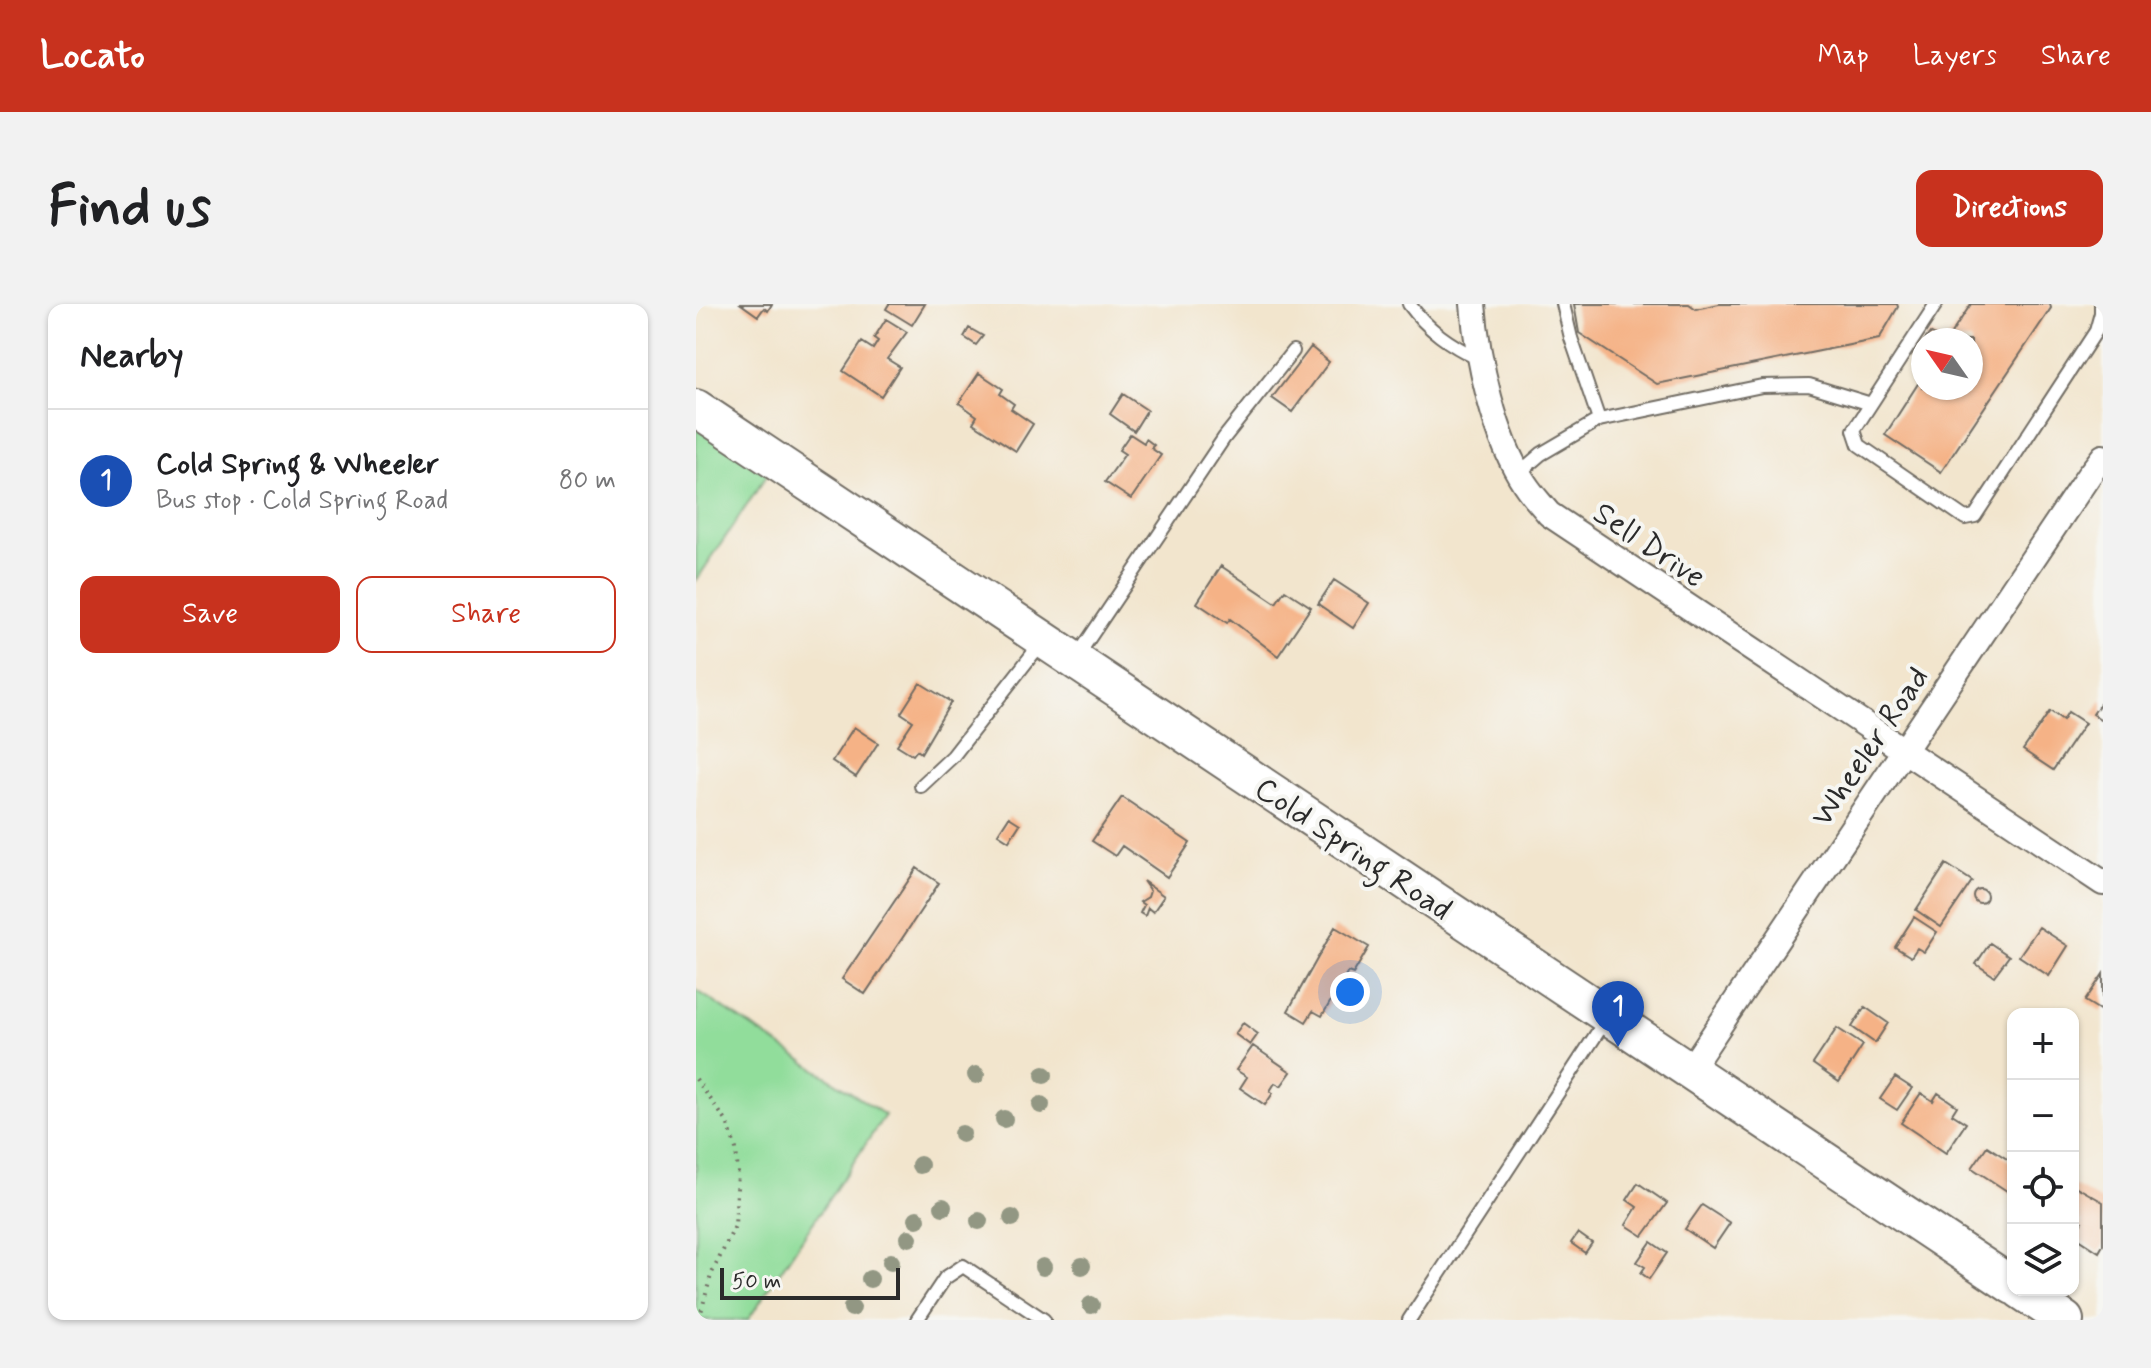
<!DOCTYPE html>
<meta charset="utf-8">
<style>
:root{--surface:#fff;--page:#f2f2f2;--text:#202124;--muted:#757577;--line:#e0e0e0;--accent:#c8321e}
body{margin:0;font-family:Mynerve,sans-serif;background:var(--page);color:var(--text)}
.controls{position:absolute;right:24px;bottom:24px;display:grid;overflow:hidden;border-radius:16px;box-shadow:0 2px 6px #0004}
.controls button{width:72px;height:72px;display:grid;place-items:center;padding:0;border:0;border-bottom:2px solid var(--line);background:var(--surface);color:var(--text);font:40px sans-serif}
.compass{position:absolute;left:1215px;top:24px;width:72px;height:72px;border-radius:50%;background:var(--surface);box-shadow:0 2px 6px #0004;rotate:304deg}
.scale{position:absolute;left:24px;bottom:20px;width:180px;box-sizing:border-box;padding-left:8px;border:4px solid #2b2b2b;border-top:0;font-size:22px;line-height:28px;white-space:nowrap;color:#2b2b2b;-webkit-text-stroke:6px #f6f6f2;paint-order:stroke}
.you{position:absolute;left:654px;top:688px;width:28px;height:28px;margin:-20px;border:6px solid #fff;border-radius:50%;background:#1a73e8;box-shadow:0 0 0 12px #1a73e833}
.badge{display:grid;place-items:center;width:52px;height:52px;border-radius:50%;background:var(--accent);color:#fff;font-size:26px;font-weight:700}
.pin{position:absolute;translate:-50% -66px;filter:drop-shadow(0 2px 4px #0008)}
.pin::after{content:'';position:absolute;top:42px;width:28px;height:24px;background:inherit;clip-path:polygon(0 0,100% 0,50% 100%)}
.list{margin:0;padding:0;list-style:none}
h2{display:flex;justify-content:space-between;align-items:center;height:104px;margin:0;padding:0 32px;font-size:34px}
h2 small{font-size:26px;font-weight:400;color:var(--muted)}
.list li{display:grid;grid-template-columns:52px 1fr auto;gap:24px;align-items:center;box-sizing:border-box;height:144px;padding:0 32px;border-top:2px solid var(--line)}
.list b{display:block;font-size:30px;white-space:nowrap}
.list p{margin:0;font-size:26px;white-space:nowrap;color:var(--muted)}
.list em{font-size:26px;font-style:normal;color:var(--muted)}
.actions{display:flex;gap:16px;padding:24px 32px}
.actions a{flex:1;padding:18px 0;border:2px solid var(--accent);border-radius:16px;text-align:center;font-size:28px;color:var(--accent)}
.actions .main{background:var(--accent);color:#fff}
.icon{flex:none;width:44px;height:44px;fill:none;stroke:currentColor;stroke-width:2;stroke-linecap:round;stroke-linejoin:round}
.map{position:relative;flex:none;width:1407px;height:1016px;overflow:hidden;border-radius:16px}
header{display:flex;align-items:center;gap:48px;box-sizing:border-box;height:112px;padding:0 40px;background:var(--accent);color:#fff}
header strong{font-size:38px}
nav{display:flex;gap:44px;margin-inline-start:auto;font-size:28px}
.intro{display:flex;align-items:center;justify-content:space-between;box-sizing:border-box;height:192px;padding:0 48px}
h1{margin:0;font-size:56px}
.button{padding:20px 36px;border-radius:16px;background:var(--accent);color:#fff;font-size:28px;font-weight:700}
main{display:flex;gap:48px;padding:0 48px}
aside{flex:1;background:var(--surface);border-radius:16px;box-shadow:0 2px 6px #0004}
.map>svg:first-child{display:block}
.green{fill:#91dd9b;stroke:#5e8463;stroke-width:2}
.building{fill:#f5b286}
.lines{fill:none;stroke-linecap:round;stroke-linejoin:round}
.lane-casing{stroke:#716c64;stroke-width:16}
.street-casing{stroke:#716c64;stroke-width:28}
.secondary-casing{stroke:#716c64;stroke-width:40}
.path{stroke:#716c64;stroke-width:4;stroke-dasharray:2 6;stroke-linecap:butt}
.lane{stroke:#fff;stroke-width:12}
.street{stroke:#fff;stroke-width:24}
.secondary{stroke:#fff;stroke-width:36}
.tree{fill:#929783}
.labels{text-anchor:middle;stroke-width:8;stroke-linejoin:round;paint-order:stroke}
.street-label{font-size:32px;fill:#2b2b2b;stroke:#f6f6f2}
</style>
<header>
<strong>Locato</strong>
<nav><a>Map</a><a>Layers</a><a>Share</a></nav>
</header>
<div class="intro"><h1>Find us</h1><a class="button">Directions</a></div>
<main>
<aside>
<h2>Nearby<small></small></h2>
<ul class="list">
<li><span class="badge" style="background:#1a4fb4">1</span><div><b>Cold Spring &amp; Wheeler</b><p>Bus stop · Cold Spring Road</p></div><em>80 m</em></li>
</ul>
<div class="actions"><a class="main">Save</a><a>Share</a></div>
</aside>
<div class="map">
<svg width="1407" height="1016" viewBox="0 0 1407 1016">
<rect width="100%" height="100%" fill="#f6f6f2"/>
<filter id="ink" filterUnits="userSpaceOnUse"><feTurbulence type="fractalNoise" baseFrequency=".0125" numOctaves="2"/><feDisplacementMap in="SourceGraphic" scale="16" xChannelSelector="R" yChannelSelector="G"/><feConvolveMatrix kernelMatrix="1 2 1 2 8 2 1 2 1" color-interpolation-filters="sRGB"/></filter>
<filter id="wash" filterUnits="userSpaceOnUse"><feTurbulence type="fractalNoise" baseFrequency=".006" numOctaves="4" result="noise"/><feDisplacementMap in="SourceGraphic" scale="32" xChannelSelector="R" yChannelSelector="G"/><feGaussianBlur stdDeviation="1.8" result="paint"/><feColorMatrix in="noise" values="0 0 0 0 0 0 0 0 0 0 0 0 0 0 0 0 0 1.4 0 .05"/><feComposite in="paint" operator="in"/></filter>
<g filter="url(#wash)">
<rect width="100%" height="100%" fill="#f2e5cd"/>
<path class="green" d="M0,124l73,44 -73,109z
M0,686l189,125 -137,205h-52z"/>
<g id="blocks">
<path class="building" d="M45,0h31l-4,7 -4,-3 -6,8z
M193,0h36l-13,21 -26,-16z
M878,0h115l7,5 23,-5h178l1,3 -19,32 -222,45 -78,-51z
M1275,0h79l1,4 -110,164 -56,-37 38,-59v12h48v-48h-24z
M190,15l21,13 -20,27 13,8 -19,29 -38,-25 19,-29 11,7 5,-8 -4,-3z
M273,24l14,8 -7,9 -12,-8z
M1234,29l12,7h-17z
M615,43l18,15 -37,50 -20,-14z
M283,69l24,16 -3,5 14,10 -3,5 22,15 -17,27 -43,-28 4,-7 -18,-13z
M427,90l24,16 -13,21 -24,-17z
M434,130l14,9 2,-4 8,6 -3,3 10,7 -30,44 -26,-17 20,-28 -6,-4z
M525,262l55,37 9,-13 26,17 -33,49 -48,-37 -3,4 -30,-20z
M638,276l35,23 -16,25 -35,-24z
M224,379l31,19 -30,51 -4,-3 -4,5 -16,-10 16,-24 -12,-8z
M1407,395v22l-10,-7z
M1354,407l13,9 5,-8 17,11 -32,47 -30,-20z
M158,423l24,16 -22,34 -24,-16z
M426,493l68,46 -23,34 -45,-31 -7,10 -23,-15z
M313,513l11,7 -11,17 -11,-7z
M1250,560l26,17 -31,46 -25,-17z
M221,564l22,15 -74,111 -23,-15z
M447,577l21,15 -11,16 -5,-4 -3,8 -5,-3 4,-8 -4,-3 8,-5 2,-6z
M1277 592a7 7 0 1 1 14 0a7 7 0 1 1-14 0Z
M1218,613l23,15 -13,20 -7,-4 -6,9 -16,-10z
M639,623l34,20 -16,27 -5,-2 -26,44 -9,-5 -7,11 -18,-11z
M1343,623l29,19 -19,30 -30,-20z
M1294,639l19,13 -15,20 -18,-12z
M1407,670v38l-18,-11z
M1169,703l23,16 -13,20 -23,-16z
M547,719l15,11 -8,11 -15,-11z
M1141,724l26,17 -24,37 -26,-18z
M557,742l38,26 -10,14 -6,-3 -5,8 3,2 -8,12 -25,-17 7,-11 -11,-7z
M1199,773l17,11 -15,22 -17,-11z
M1225,789l12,8 5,-8 19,13 -5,8 14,9 -20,30 -45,-30z
M1291,842l26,17v32l-41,-27z
M942,879l29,20 -24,33 -17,-11 11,-18 -10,-7z
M1377,881l30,17v43l-4,7 -26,-17 9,-13 -9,-6z
M1006,901l28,18 -17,25 -28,-19z
M882,929l14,10 -7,10 -14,-10z
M955,938l16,11 -18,26 -8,-6 4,-6 -8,-5z"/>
</g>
</g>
<g filter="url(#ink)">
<use href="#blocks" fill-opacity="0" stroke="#716c64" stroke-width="2"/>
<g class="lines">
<defs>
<path id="lane" d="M713,0c19,26 41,41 70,55
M867,0l8,34 28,82
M1240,0l-82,126 5,15 106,73 10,-2 121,-185 5,-18v-9
M823,169l22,-19 58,-34 163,-34 47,-1 62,19
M380,354l148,-220 69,-87
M225,482l32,-30 89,-114
M221,1016l28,-42 18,-12 81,54
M713,1016l198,-302"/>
<path id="street" d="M777,0c4,54 22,136 52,180 7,11 16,20 24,30l554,369
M993,767l400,-596 14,-18"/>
<path id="secondary" d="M0,104l1317,878
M1324,986l45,30"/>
</defs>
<use href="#lane" class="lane-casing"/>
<use href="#street" class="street-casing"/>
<use href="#secondary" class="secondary-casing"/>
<path class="path" d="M0,775l31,43 9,27 2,24 -3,53 -24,49 -12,45"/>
<use href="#lane" class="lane"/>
<use href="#street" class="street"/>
<use href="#secondary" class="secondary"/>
</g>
<g class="tree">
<circle cx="280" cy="771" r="9"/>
<circle cx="348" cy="771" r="9"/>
<circle cx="345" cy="801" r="9"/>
<circle cx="308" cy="815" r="9"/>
<circle cx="266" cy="830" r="9"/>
<circle cx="224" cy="861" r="9"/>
<circle cx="247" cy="903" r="9"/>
<circle cx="316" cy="914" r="9"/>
<circle cx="221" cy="915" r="9"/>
<circle cx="283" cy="917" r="9"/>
<circle cx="213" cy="934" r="9"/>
<circle cx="195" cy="958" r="9"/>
<circle cx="386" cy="962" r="9"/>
<circle cx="347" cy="963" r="9"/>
<circle cx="174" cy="975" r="9"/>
<circle cx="395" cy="1001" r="9"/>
<circle cx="156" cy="1004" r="9"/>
</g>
</g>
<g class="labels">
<g class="street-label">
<text transform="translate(954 240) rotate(34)" y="11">Sell Drive</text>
<text transform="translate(1173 442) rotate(-56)" y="11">Wheeler Road</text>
<text transform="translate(658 544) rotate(34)" y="11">Cold Spring Road</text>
</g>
</g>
</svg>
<div class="controls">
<button>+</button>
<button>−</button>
<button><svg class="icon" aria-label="locate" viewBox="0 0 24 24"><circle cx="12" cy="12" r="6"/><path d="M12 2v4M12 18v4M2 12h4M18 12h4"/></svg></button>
<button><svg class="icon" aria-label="layers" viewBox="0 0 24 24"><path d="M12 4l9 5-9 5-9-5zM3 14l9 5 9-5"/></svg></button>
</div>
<svg class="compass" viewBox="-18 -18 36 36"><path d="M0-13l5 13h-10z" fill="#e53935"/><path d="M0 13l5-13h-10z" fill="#757577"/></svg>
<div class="scale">50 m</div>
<div class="you"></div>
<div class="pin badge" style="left:922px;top:743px;background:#1a4fb4">1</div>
</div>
</main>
